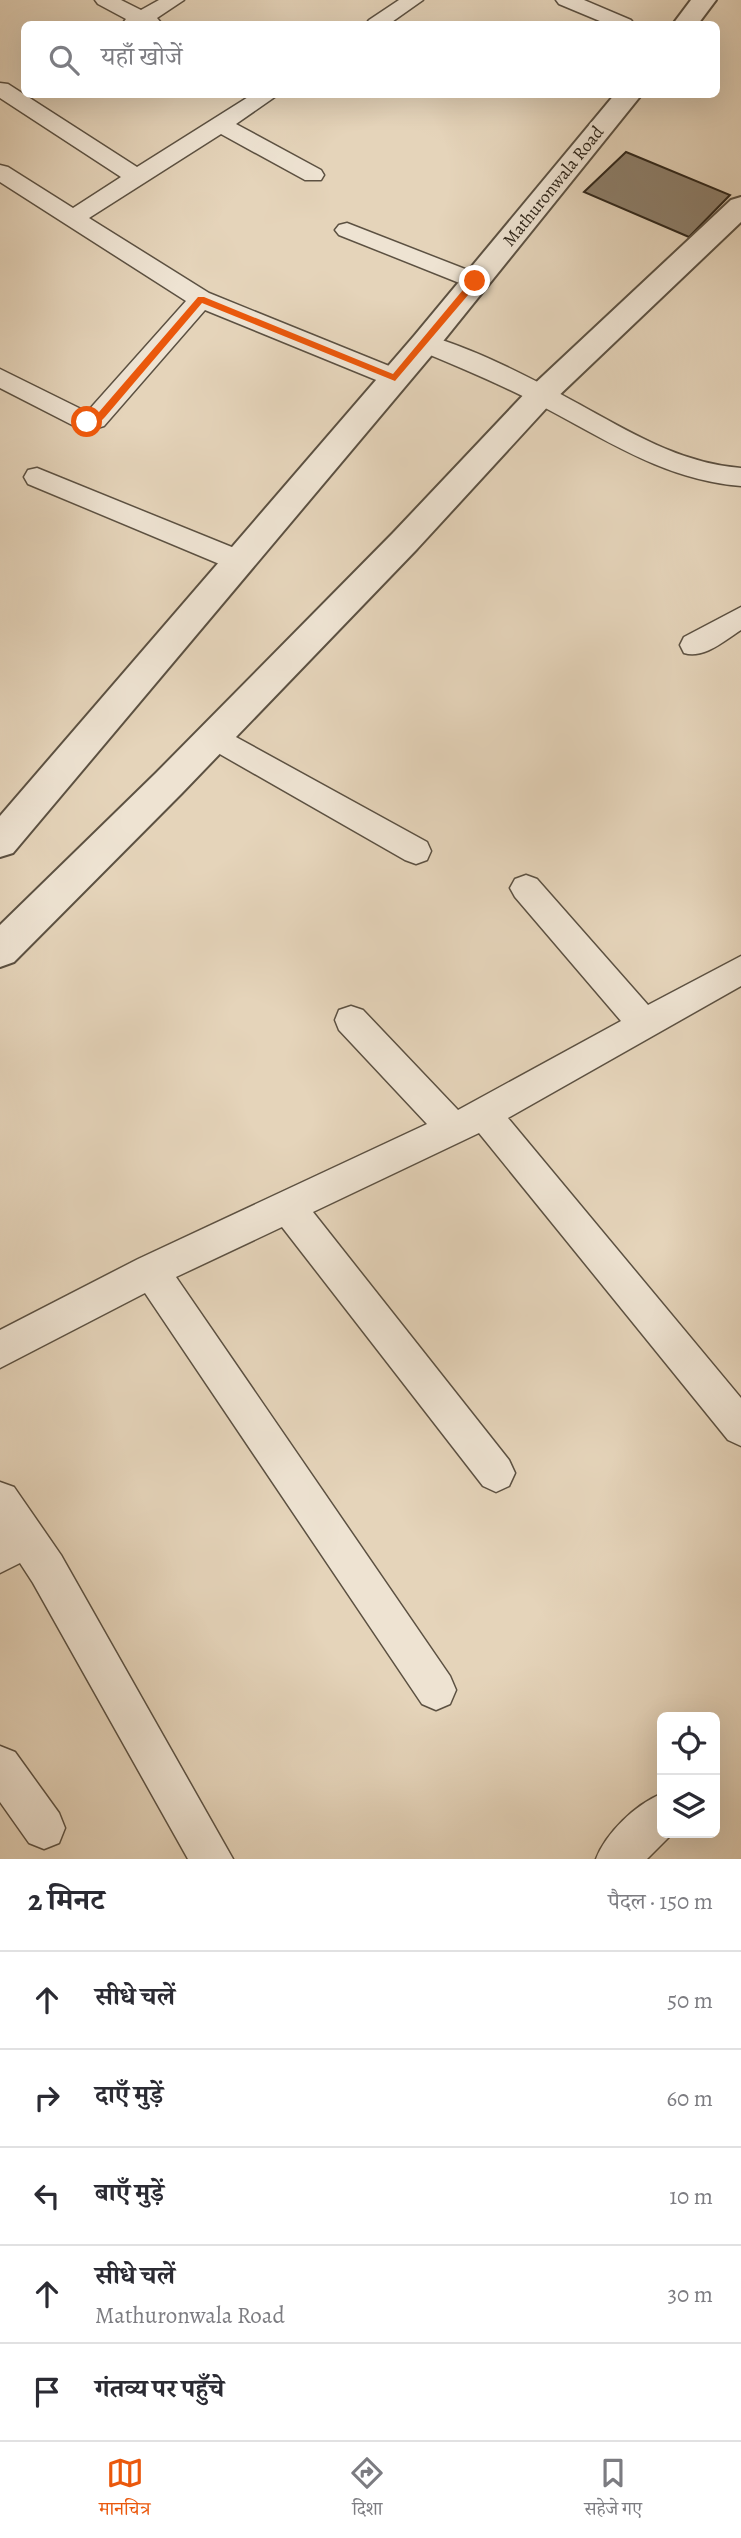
<!DOCTYPE html>
<html lang="hi">
<meta charset="utf-8">
<style>
:root{--surface:#fff;--page:#f2f2f3;--text:#2b2b33;--muted:#7c7c81;--line:#e1e1e2;--accent:#ea580c}
body{margin:0;font-family:Alegreya,"Noto Serif Devanagari",serif;background:var(--page);color:var(--text)}
.controls{position:absolute;right:21px;bottom:21px;display:grid;overflow:hidden;border-radius:10px;box-shadow:0 7px 28px #0002}
.controls button{width:63px;height:63px;display:grid;place-items:center;padding:0;border:0;border-bottom:2px solid var(--line);background:var(--surface);color:var(--text);font:35px sans-serif}
.stop{position:absolute;width:21px;height:21px;margin:-16px;border:5px solid #ea580c;border-radius:50%;background:#fff}
.stop.end{background:#ea580c;border-color:#fff;box-shadow:0 2px 7px #0008}
.list{margin:0;padding:0;list-style:none}
h2{display:flex;justify-content:space-between;align-items:center;height:91px;margin:0;padding:0 28px;font-size:30px}
h2 small{font-size:23px;font-weight:400;color:var(--muted)}
.list li{display:grid;grid-template-columns:46px 1fr auto;gap:21px;align-items:center;box-sizing:border-box;height:98px;padding:0 28px;border-top:2px solid var(--line)}
.list b{display:block;font-size:26px;white-space:nowrap}
.list p{margin:0;font-size:23px;white-space:nowrap;color:var(--muted)}
.list em{font-size:23px;font-style:normal;color:var(--muted)}
.icon{flex:none;width:38px;height:38px;fill:none;stroke:currentColor;stroke-width:2;stroke-linecap:round;stroke-linejoin:round}
.map{position:relative;flex:none;width:741px;height:1859px;overflow:hidden}
.search{position:absolute;background:var(--surface);box-shadow:0 7px 28px #0002;left:21px;right:21px;top:21px;height:77px;display:flex;align-items:center;gap:18px;box-sizing:border-box;padding:0 24px;border-radius:10px;color:var(--muted);font-size:26px}
.sheet{height:581px;background:var(--surface)}
nav{display:flex;justify-content:space-around;align-items:center;box-sizing:border-box;height:98px;border-top:2px solid var(--line);background:var(--surface);font-size:19px;color:var(--muted)}
nav a{display:grid;justify-items:center;gap:4px}
nav .on{color:var(--accent)}
.map>svg:first-child{display:block}
.building{fill:#8d806d;stroke:#2e251a;stroke-width:2}
.lines{fill:none;stroke-linecap:round;stroke-linejoin:round}
.minor-casing{stroke:#5c5142;stroke-width:3}
.tertiary-casing{stroke:#5c5142;stroke-width:4}
.minor{fill:#eee3d2;fill-rule:evenodd}
.tertiary{fill:#eee3d2;fill-rule:evenodd}
.route{fill:#ea580c}
.labels{text-anchor:middle;stroke-width:6;stroke-linejoin:round;paint-order:stroke}
.far-street-label{font-size:18px;fill:#2e251a;stroke:#eee3d2}
</style>
<div class="map">
<svg width="741" height="1859" viewBox="0 0 741 1859">
<rect width="100%" height="100%" fill="#e5d4ba"/>
<filter id="stains"><feTurbulence type="fractalNoise" baseFrequency=".00286" numOctaves="4"/><feColorMatrix values="0 0 0 0 .2 0 0 0 0 .09 0 0 0 0 .02 0 0 0 .5 -.17"/></filter>
<radialGradient id="worn" r=".72"><stop offset=".6" stop-color="#630" stop-opacity="0"/><stop offset="1" stop-color="#630" stop-opacity=".3"/></radialGradient>
<path class="building" d="M626,152l104,43 -41,42 -105,-45z"/>
<g class="lines">
<defs>
<path id="minor" d="M95,0h26l20,10 18,-10h25l-27,18 5,6h-40l4,-5 -28,-15z
M399,0h24l-34,24h-23l3,-4z
M556,0h28l47,20 3,4h-27l-48,-20z
M0,83l8,1 129,83 116,-73h26l-43,30 85,46 3,5 -3,5h-16l-84,-46 -132,84 120,75 195,79 3,6 -3,6 -9,2 -9,-2 -181,-74 -101,116 -17,5 -9,-3 -78,-40v-19l87,43 99,-111 -186,-119v-17l8,2 65,41 48,-31 -121,-79z
M347,223l136,53 4,5 -4,5 -8,3 -8,-3 -128,-51 -4,-5 4,-5z
M425,335c49,13 108,44 152,68 53,29 102,60 164,65v18c-78,-6 -139,-49 -207,-84 -38,-20 -78,-36 -118,-53l-3,-6 3,-6z
M37,468l212,86 4,7 -4,7 -10,3 -10,-3 -201,-84 -4,-7 4,-7z
M741,607v23c-17,11 -37,29 -57,23l-4,-8 4,-8z
M214,725l213,117 4,9 -4,9 -11,4 -11,-4 -201,-115 -5,-8 5,-8z
M526,875l11,4 111,126 93,-49v30l-233,132 233,280v48l-13,-6 -249,-307 -166,79 196,248 6,13 -6,13 -13,6 -13,-6 -201,-259 -106,50 274,399 6,14 -6,14 -14,6 -14,-6 -277,-411 -145,75v-38l138,-71 289,-135 -88,-94 -4,-10 4,-10 12,-4 12,4 95,100 163,-89 -106,-124 -5,-9 5,-9z
M0,1482l14,5 47,68 172,304h-45l-155,-276 -13,-20 -20,10z
M0,1746l15,6 44,61 6,15 -6,15 -15,6 -15,-6 -29,-41z
M661,1794l1,39h11l-26,26h-51c10,-26 39,-54 65,-65z"/>
<path id="tertiary" d="M691,0h25l-18,24h-25z
M615,94h27l-206,256 -423,503 -13,4v-41l414,-480z
M741,197v25l-189,180 -135,147 -235,244 -168,169 -14,5v-42l156,-152 237,-240 137,-145 201,-188z"/>
</defs>
<use href="#minor" class="minor-casing"/>
<use href="#tertiary" class="tertiary-casing"/>
<use href="#minor" class="minor"/>
<use href="#tertiary" class="tertiary"/>
</g>
<path class="route" d="M472,279l8,2 -85,100 -193,-78 -97,114 -6,6 -12,2 -4,-3 16,-10 99,-115h6l189,77z"/>
<g class="labels">
<g class="far-street-label">
<text transform="translate(553 186) rotate(-51)" y="6">Mathuronwala Road</text>
</g>
</g>
<rect width="100%" height="100%" filter="url(#stains)"/>
<rect width="100%" height="100%" fill="url(#worn)"/>
</svg>
<div class="controls">
<button><svg class="icon" aria-label="locate" viewBox="0 0 24 24"><circle cx="12" cy="12" r="6"/><path d="M12 2v4M12 18v4M2 12h4M18 12h4"/></svg></button>
<button><svg class="icon" aria-label="layers" viewBox="0 0 24 24"><path d="M12 4l9 5-9 5-9-5zM3 14l9 5 9-5"/></svg></button>
</div>
<div class="stop" style="left:87px;top:422px"></div>
<div class="stop end" style="left:475px;top:281px"></div>
<div class="search"><svg class="icon" aria-label="search" viewBox="0 0 24 24"><circle cx="10" cy="10" r="6"/><path d="M15 15l6 6"/></svg>यहाँ खोजें</div>
</div>
<section class="sheet">
<h2>2 मिनट<small>पैदल · 150 m</small></h2>
<ul class="list">
<li><svg class="icon" aria-label="ahead" viewBox="0 0 24 24"><path d="M12 20V5M6 11l6-6 6 6"/></svg><div><b>सीधे चलें</b></div><em>50 m</em></li>
<li><svg class="icon" aria-label="right" viewBox="0 0 24 24"><path d="M7 20v-9h11M14 6l5 5-5 5"/></svg><div><b>दाएँ मुड़ें</b></div><em>60 m</em></li>
<li><svg class="icon" aria-label="left" viewBox="0 0 24 24"><path d="M17 20v-9H6M10 6l-5 5 5 5"/></svg><div><b>बाएँ मुड़ें</b></div><em>10 m</em></li>
<li><svg class="icon" aria-label="ahead" viewBox="0 0 24 24"><path d="M12 20V5M6 11l6-6 6 6"/></svg><div><b>सीधे चलें</b><p>Mathuronwala Road</p></div><em>30 m</em></li>
<li><svg class="icon" aria-label="arrive" viewBox="0 0 24 24"><path d="M6 21V4h12l-3 4 3 4H6"/></svg><div><b>गंतव्य पर पहुँचे</b></div></li>
</ul>
</section>
<nav>
<a class="on"><svg class="icon" aria-label="map" viewBox="0 0 24 24"><path d="M3 6l6-2 6 2 6-2v14l-6 2-6-2-6 2zM9 4v14M15 6v14"/></svg>मानचित्र</a>
<a><svg class="icon" aria-label="directions" viewBox="0 0 24 24"><path d="M12 3l9 9-9 9-9-9zM9 14v-3h6M13 9l2 2-2 2"/></svg>दिशा</a>
<a><svg class="icon" aria-label="saved" viewBox="0 0 24 24"><path d="M7 4h10v16l-5-4-5 4z"/></svg>सहेजे गए</a>
</nav>
